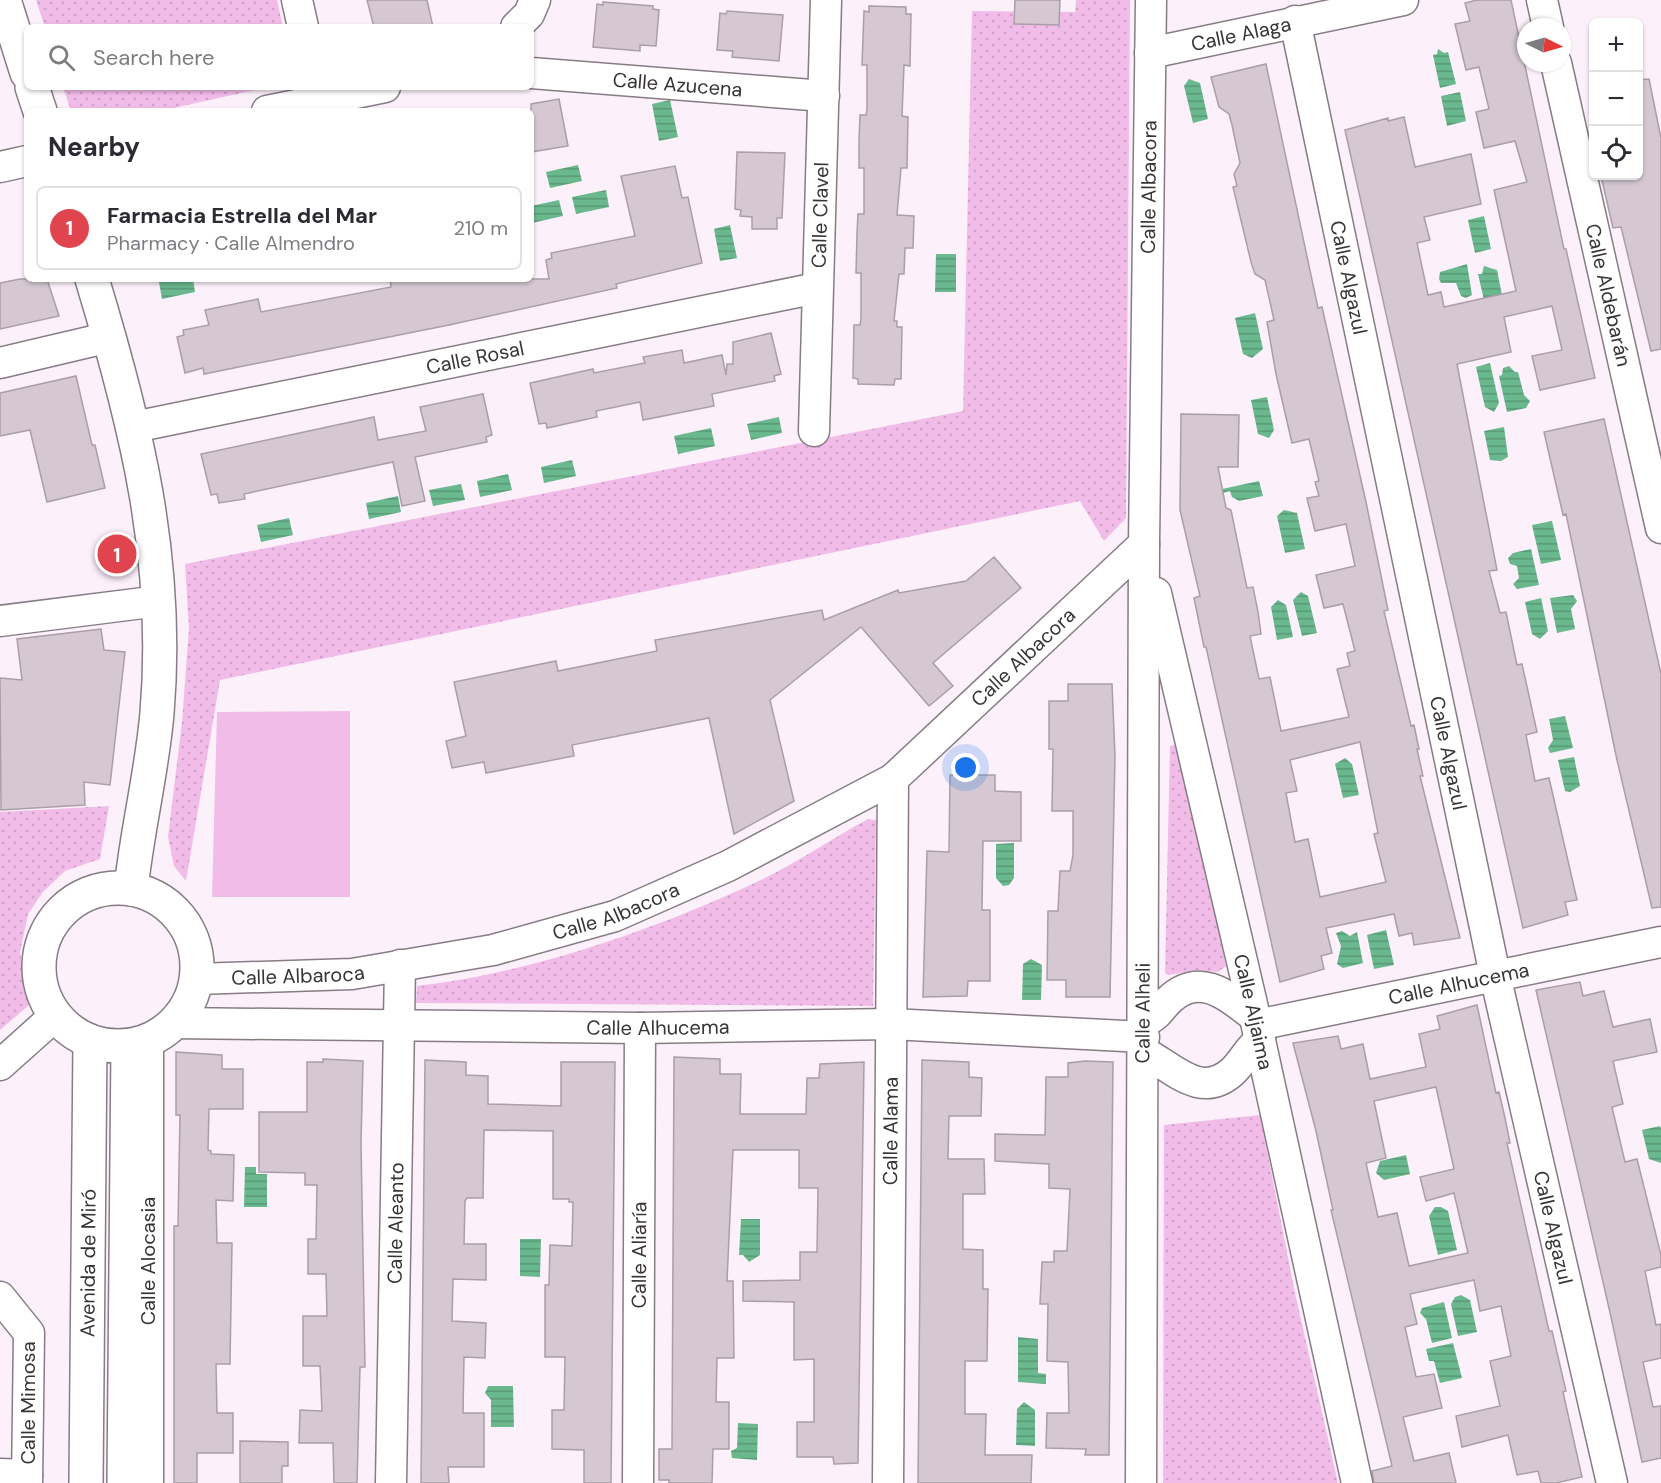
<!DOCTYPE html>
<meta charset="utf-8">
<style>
:root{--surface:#fff;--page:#f7f7f7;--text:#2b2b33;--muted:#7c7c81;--line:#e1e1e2;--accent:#db2777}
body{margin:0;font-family:"DM Sans",sans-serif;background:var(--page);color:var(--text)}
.controls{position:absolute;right:18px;top:18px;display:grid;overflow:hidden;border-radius:9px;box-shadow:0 2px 4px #0004}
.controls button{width:54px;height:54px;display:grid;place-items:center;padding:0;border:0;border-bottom:2px solid var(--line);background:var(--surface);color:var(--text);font:30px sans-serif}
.compass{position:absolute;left:1517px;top:18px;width:54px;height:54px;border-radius:50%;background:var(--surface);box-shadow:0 2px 4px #0004;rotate:95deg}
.you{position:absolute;left:966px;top:768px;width:21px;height:21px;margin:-15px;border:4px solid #fff;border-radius:50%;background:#1a73e8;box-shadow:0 0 0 9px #1a73e833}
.badge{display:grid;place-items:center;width:39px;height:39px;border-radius:50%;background:var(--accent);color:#fff;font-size:20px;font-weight:700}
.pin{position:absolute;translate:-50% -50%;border:3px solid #fff;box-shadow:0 2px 6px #0006}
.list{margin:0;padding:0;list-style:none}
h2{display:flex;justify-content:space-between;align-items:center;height:78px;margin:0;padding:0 24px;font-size:26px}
h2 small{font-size:20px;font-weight:400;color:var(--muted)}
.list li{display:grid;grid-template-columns:39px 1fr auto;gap:18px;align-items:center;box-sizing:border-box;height:84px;margin:0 12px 12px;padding:0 12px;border:2px solid var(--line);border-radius:9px}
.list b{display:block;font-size:22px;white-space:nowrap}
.list p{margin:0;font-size:20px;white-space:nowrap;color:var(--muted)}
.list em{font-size:20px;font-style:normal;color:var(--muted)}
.icon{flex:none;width:33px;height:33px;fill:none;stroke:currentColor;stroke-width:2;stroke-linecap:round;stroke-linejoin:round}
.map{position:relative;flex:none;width:1661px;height:1483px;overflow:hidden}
.search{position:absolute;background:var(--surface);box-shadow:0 2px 4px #0004;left:24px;top:24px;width:510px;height:66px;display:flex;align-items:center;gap:15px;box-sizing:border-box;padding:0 21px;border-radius:9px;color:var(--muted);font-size:22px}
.panel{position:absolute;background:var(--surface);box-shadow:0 2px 4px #0004;left:24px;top:108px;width:510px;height:174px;border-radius:9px}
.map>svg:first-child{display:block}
.park{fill:url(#park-dots)}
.pitch{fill:#f2bce9}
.water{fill:url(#water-rules)}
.building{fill:#d5c8d2;stroke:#aa9ea7;stroke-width:1.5;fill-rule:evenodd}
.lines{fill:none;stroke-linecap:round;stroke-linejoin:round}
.minor-casing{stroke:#877c85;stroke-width:33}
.secondary-casing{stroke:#877c85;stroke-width:36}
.minor{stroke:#fff;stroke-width:30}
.secondary{stroke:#fff;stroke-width:33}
.labels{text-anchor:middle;stroke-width:5;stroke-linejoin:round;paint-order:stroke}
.street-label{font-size:20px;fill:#383337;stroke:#fff}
</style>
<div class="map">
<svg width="1661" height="1483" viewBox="0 0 1661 1483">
<defs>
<pattern id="park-dots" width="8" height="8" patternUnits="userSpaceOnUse" patternTransform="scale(1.5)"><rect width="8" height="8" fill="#f2bce9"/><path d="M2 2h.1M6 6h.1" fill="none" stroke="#d0a2c8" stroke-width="1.8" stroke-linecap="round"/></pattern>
<pattern id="water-rules" width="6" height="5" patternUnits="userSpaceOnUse" patternTransform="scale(1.5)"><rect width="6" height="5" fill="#6ab98e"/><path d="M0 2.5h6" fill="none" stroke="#589775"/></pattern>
</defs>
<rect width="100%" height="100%" fill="#fcf0fa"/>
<path class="park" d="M36,0h241l6,27h-238z
M1076,0h54l-4,518 -22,23 -24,-40 -860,179 -34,201 -12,-15 -6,-29 14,-115 7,-94 -4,-64 778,-153 9,-400 103,1z
M63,87h206l-109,24h-89z
M1179,744l47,222 -8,6 -23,-2 -26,5 -4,-2 5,-227z
M109,806l-9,53 -35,12 -22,21 -15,22 -8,38 9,53 -29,25v-218z
M868,819l8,1 -3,186 -457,-3 1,-17c112,-12 246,-59 348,-108 35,-17 68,-40 103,-59z
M1260,1115l35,178 43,190h-175l1,-358z"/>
<path class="pitch" d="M350,711v186h-138l5,-185z"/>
<path class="water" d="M1438,49l6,4 4,-1 8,32 -16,4 -7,-33 4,-1z
M1189,79l11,4 8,36 -15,4 -9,-37z
M1460,92l6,29 -19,5 -6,-30z
M670,100l8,37 -19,4 -7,-37z
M578,165l4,16 -32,7 -4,-16z
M606,190l3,17 -33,7 -4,-17z
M559,200l4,16 -31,7 -1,-17z
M1484,216l7,33 -16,4 -7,-33z
M730,225l7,33 -17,3 -6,-32z
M936,254h20v38h-21z
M1467,264l5,31 -6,3 -5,-2 -5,-13h-15l-2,-4 1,-7z
M1484,266l13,4 7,35 -18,4 -8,-35h4z
M176,279h17l2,13 -33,7 -3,-17z
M1255,313l8,36 -11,9 -9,-4 -8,-36z
M1490,363l9,40 -5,9 -9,-5 -9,-40z
M1509,366l6,6h3l6,23 6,6 -4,7 -19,4 -8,-36 3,-1 1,-7z
M1267,397l7,33 -5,8 -11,-4 -7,-34z
M779,417l3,16 -31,7 -4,-16z
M1504,427l4,30 -7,4 -11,-1 -6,-29z
M711,428l4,18 -37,8 -4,-18z
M572,460l4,16 -32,7 -3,-16z
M508,474l4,16 -32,7 -3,-16z
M1259,481l4,15 -24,5 -7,-4 -2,-6 -7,2 -1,-4z
M461,484l4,16 -32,6 -4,-16z
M398,496l3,16 -32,7 -3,-16z
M1284,510l13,3 8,36 -20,4 -8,-37z
M289,518l4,17 -32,7 -4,-17z
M1552,521l9,39 -20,4 -9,-39z
M1531,549l8,36 -22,4 -4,-5 6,-6 -2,-12 -7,-2 -2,-6 5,-5z
M1301,592l7,4 9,37 -15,3 -9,-36z
M1573,595l4,6 -6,8 4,20 -18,4 -7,-35z
M1541,598l7,33 -8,8 -8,-5 -7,-32z
M1278,600l8,5 7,32 -16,3 -6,-33z
M1565,716l8,32 -23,5 -2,-5 5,-8 -4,-21z
M1574,757l6,29 -10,6 -5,-1 -7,-31z
M1345,758l7,6 7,31 -16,3 -8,-34z
M1014,843v35l-5,7 -6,1 -7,-8v-34z
M1386,930l8,35 -20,4 -7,-34z
M1342,931l8,5 7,-4 6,31 -20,5 -6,-4 4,-18 -5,-13z
M1031,959l11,6 -1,35h-19l1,-36z
M1660,1126l1,3v34l-12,-4 -7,-29z
M1406,1155l4,19 -26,6 -8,-7 4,-12z
M245,1167h11v7h11v33h-23z
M1435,1207h6l7,4 9,39 -19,5 -9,-39z
M741,1219h19v36l-11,7 -6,-7h-4z
M520,1239h21l-1,38 -20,-1z
M1461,1295l9,5 7,32 -19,4 -7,-32 4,-7z
M1444,1302l8,36 -20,5 -6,-24 -6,-6 2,-5z
M1018,1337l20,2v34l8,1v10l-28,-2z
M1453,1343l9,35 -22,5 -6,-22h-5l-3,-12z
M488,1386h25l1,41h-23v-27l-6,-7z
M1024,1402l11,8v36l-19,-1 1,-36z
M738,1423l20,1 -1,36 -25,-2 -1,-7 6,-3z"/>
<path class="building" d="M367,0h60l6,27h-59z
M1015,0h45l-1,25 -45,-1z
M1477,0h34l53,249h2l29,129 -55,12 -8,-34 30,-6 -10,-44 -48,11 7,35 -54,12 40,206 -8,1 11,42 6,-1 11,53 5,-1 15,68 -11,3 9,46 14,-3 28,122 -12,2 3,13 -45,13 -178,-798 43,-12v3l16,-4 11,50 56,-13 10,50 -57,13 6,23 -13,3 11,52 13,-3 3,15 72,-16 -22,-101 33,-8 -12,-41 -31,7 -8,-36 13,-3 -10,-42 -13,3 -11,-46 15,-3 -5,-18z
M603,2l50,4v3l6,1 -3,36 -16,-1v6l-47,-4 4,-43 6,1z
M869,6l37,1v7h5l-1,52 -6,-1 -2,51 6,1 -1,51h-6l-4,47 17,1 -1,32h-8l-1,26h-5l-5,47h3v6h5l-1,52h-6l-1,6 -36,-1v-5l-5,-1 1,-53h6l1,-6v-46h-5l1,-40 1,-19h6v-46h-5v-27l1,-26h6l1,-6v-44h-5l2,-54 5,1z
M727,11l56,4 -4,46 -47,-4 1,-6 -16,-1 3,-37 6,1z
M1266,64l52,244 4,-1 44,195 22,108 -4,1 27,115 3,-1 5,24h-2l6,27h-3l40,162 -46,7 -2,-12 -13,3 -5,-22 -68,14 6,25 -11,3 3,13 -44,13 -74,-335h-2l-10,-49 6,-2 -20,-86 1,-96 58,1 -1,52h-20l8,41 5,2 16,78 6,-1 5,25 3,22 -11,2 9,43 11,-2 11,54 68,-14 -12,-48 13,-3 -3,-13 8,-2 -12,-47 -19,4 -8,-33 39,-9 -9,-42 -31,7 -8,-33 12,-2 -4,-14 4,-1 -10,-42 -17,4 -16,-69 -9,-52 7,-2 -9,-40 -10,-6 -4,-12 -18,-75 4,-1 -3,-12 6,-11 -8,-38 -3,-11 -10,-7 -8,-30zM1360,742l18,91 -4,1 12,48 -66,15 -12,-58 -13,3 -9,-49 11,-2 -7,-31z
M1649,79l12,59v211l-10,2 -30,-124 -8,1 -12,-52h37v-96z
M559,99l9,47 -37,6v-48z
M737,152l48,1 -3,65h-5v11h-25v-12l-12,-1 1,-6 -6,-1z
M675,166l7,32 6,-1 14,66 -86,21 1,4 -168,37 -245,49 -1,-6 -18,5 -8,-36 7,-2 -1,-5 26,-5 -4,-15 53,-11 3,13 130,-25 -1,-8h159l-3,-19 6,-2 -1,-5 84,-17 -14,-60z
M20,279h27l12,37 -59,13v-46z
M771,333l10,41 -7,2 1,5 -63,13 2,12 -71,14 -3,-18 -44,9 1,6 -50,11 -1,-5 -7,1 -9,-41 63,-14 1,4 51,-10 -2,-6 39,-7 2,13 38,-8 4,20 1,-11h6v-22z
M76,376l16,69h3l10,43 -58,14 -17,-72 -30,6v-43z
M483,394l9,41 -6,2 1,5 -72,15 10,44 -23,5 -9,-44 -149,32 1,5 -26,4 -2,-9 -6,1 -10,-41 173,-37 4,23 48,-9 -6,-24z
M1604,419l57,255v233l-9,1 -35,-148 -51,-246 -3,1 -19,-83z
M994,557l27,31 -88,75 20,23 -24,20 -68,-79 -91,73 24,101 -60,33 -25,-116 -137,27 2,11 -88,17 -2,-11 -32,6 -6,-27 20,-5 -12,-54 102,-21 2,10 99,-20 -2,-11 167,-30 2,10 74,-30 1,3 67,-12z
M101,629l3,21 21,2 -15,133 -26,-3 1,23 -84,5 -1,-132 22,2 -5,-41z
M1068,684h44l3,72 -5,241h-44v-17h-19l1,-69h10l2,-40h10l3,-16v-44h-21l1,-62h-4v-48h19z
M950,775h45v16l26,1v49h-38l-1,69h8v71h-22l-1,15 -44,1 4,-146 22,1z
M1580,982l3,14 21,-5 9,36 37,-8 7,33 -44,9 10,43 -11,3 13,55 12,-3 24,96v12l-16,4 11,54 5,-1v34l-18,4 10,45 8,-1v52l-19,4 -31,-145 -75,-327z
M1477,1005l19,88 3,-1 6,26 5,25h-3l42,188h3l14,60 -3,1 19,85 -26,6h-15l-3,-12 -21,4 -9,-40 -46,12 -6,-31 44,-10 -10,-45 21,-5 -10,-50 -21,5 -6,-31 -64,14 7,30 -12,3 11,50 18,-3 8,34 -39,9 11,44 35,-8 7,30h-82l-2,-12 20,-5 -61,-256h2l-17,-79 -23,-88 45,-7 3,13 22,-5 7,35 56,-12 -7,-33 21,-5 -3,-13zM1436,1087l18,82 -34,8 6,24 28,-8 14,60 -59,13 -12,-53 -19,4 -12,-54 20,-5 -12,-57z
M176,1052l46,3v14h21v40h-34l-1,41 3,1v3l23,1 -1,46 -17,-1 1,43h15l-2,121h-14l1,49h16v40h-36v30h-23v-257h4l2,-111h-4z
M674,1057l46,2v15h21l-1,40h66l1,-36h12l1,-14 44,-2 -6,401 -24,1 -1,-7h-36v-35h17v-63l-20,1v-58l-51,-1v-20l57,-1v-28h17l1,-64h-19v-38h-66l-6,131h6l1,77h-17l-1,44h13v47h-16l-1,34h-43v-3h-10v-31h13z
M323,1059l40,2 -2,82 4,224h-5l-3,116h-23l-1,-40h-34l1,-33 22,1 -2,-45h-17v-50h24l-1,-42h-18v-35h8l1,-54h-12v-12l-46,-1v-60h48v-50h16z
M425,1060l41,2v13l22,1v28l73,2v-44h54l-4,421h-27v-33l-32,-1v-39h12l1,-53h-20v-72h4l1,-40 22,1 1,-44h-4v-3h-16v-68l-69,-1 -1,68h-16l-2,3 -1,43h22v36l-33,-1 -1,42 34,2 -1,35 -21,-1 -1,56h21v54h-36l1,16h-28z
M922,1060l47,2v15l13,1 -1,38h-32l-1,43h36l1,35h-22v55l20,1v39h5l-1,72h-22v53h21l-1,41h47l-1,28h-113z
M1085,1061l28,1 -4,393h-24l1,-6 -40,-1 1,-35h22l-1,-51 -21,-1 1,-57h-8l2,-42h12v-11h13l3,-62 -21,-1v-24l-54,-3v-27l50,1 1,-58h22v-14z
M240,1441l48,1v24h-6v17h-42z"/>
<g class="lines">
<defs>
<g id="minor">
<path d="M297,0l6,27"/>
<path d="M1542,0l6,27"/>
<path id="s1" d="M1295,21l200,954 117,508"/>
<path d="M516,27l13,-13 6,-14"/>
<path id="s2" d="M1150,53l253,-53"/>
<path id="s3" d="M1556,63l105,465"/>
<path id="s4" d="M531,73l293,23"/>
<path d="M267,111l118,-24"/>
<path d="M0,167l27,-6"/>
<path d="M0,363l110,-26"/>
<path id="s5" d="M134,427l683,-139"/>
<path id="s6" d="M814,431l12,-431"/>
<path id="s7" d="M1156,593l96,411 105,479"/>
<path d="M0,621l159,-20"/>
<path id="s8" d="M196,979l156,-5 141,-24 122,-34 113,-50 165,-87 251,-235"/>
<path d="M1143,1022c16,-7 14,-10 25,-21 32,-31 60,-5 87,16"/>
<path id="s9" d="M174,1023l466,5 251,-4 253,13"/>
<path id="s10" d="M1257,1025l404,-83"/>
<path d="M148,1040v443"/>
<path d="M1143,1052c28,13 56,49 89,20 11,-10 16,-23 28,-32"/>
<path d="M0,1065l56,-50"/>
<path d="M0,1297l29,36 -2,150"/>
<path d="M0,1474l27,1"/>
<path id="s11" d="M391,1483l9,-518"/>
<path id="s12" d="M638,1483l2,-455"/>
<path id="s13" d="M888,1483l5,-704"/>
<path id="s14" d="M1141,1483l3,-939 7,-544"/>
</g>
<g id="secondary">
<path d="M4,0l23,73"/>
<path d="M32,87l8,24"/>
<path d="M92,279c44,145 78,280 65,434 -5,59 -20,117 -26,176"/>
<circle cx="118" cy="967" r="79"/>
<path id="s15" d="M86,1483l4,-442"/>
<path d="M124,1483l4,-437"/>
</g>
</defs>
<use href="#minor" class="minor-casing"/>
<use href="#secondary" class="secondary-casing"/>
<use href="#minor" class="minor"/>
<use href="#secondary" class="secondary"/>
</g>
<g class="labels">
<g class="street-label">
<text dy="7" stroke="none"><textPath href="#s2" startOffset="93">Calle Alaga</textPath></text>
<text dy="7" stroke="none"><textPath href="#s4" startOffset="147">Calle Azucena</textPath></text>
<text dy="7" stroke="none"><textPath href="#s14" startOffset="1296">Calle Albacora</textPath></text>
<text dy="7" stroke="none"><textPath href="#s6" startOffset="216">Calle Clavel</textPath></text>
<text dy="7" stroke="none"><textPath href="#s1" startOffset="262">Calle Algazul</textPath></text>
<text dy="7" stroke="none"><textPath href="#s3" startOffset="238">Calle Aldebarán</textPath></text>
<text dy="7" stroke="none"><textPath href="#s5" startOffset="348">Calle Rosal</textPath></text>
<text dy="7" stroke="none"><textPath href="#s8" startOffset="914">Calle Albacora</textPath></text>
<text dy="7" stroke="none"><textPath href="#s1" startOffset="748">Calle Algazul</textPath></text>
<text dy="7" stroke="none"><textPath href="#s8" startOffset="428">Calle Albacora</textPath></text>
<text dy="7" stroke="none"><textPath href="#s8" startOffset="102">Calle Albaroca</textPath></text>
<text dy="7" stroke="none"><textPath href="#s10" startOffset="206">Calle Alhucema</textPath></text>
<text dy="7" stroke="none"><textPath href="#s14" startOffset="470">Calle Alheli</textPath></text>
<text dy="7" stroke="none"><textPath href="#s7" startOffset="430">Calle Aljaima</textPath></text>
<text dy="7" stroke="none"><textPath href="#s9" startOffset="484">Calle Alhucema</textPath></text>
<text dy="7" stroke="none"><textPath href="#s13" startOffset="352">Calle Alama</textPath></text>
<text dy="7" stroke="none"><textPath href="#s11" startOffset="260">Calle Aleanto</textPath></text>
<text dy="7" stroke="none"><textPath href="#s1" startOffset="1234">Calle Algazul</textPath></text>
<text dy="7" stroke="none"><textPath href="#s12" startOffset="228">Calle Aliaría</textPath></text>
<text transform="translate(148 1261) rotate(-90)" y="7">Calle Alocasia</text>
<text dy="7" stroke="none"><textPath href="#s15" startOffset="220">Avenida de Miró</textPath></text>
<text transform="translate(28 1403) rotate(-90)" y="7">Calle Mimosa</text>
</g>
</g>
</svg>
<div class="controls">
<button>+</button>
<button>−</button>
<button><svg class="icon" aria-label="locate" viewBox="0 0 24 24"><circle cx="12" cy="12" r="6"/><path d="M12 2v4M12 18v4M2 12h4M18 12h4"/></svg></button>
</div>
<svg class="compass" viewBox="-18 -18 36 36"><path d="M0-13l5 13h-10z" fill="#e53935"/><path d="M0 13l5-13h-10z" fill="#7c7c81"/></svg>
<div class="you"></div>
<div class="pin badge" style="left:117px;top:554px;background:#e0444e">1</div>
<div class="search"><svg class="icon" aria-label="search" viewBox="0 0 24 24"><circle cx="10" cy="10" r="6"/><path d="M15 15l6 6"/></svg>Search here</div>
<section class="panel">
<h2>Nearby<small></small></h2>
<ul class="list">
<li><span class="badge" style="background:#e0444e">1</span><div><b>Farmacia Estrella del Mar</b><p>Pharmacy · Calle Almendro</p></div><em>210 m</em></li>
</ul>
</section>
</div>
